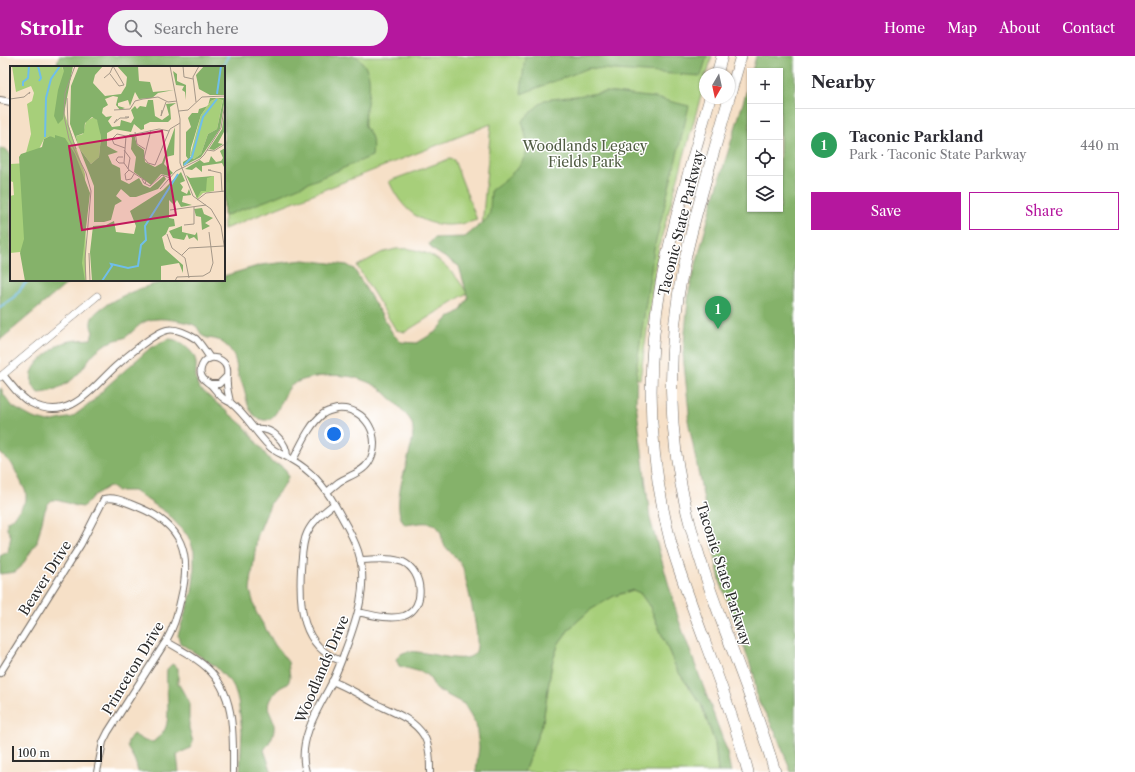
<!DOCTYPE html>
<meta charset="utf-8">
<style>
:root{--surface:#fff;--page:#f2f2f3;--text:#2b2b33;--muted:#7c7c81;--line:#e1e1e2;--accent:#b5179e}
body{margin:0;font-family:"Libre Caslon Text",serif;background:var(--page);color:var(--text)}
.controls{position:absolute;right:12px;top:12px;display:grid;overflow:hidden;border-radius:0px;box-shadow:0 1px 3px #0004}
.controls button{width:36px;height:36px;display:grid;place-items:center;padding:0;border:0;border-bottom:1px solid var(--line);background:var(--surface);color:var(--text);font:20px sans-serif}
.compass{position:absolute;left:699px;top:12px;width:36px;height:36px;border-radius:50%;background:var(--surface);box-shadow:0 1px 3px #0004;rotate:189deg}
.scale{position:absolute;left:12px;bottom:10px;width:90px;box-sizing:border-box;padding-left:4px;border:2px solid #2b2b2b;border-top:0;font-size:11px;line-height:14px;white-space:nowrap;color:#2b2b2b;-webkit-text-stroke:3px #fff;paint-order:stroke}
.you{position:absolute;left:334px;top:378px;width:14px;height:14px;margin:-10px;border:3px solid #fff;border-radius:50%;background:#1a73e8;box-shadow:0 0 0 6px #1a73e833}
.badge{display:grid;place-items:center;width:26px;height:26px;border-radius:50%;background:var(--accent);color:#fff;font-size:13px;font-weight:700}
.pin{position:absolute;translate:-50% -33px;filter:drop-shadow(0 1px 2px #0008)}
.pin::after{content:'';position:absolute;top:21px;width:14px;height:12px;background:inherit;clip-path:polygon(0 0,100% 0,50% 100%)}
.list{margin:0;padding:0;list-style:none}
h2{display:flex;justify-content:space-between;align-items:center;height:52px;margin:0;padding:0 16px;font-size:17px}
h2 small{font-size:13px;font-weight:400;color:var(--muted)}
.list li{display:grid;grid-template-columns:26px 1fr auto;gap:12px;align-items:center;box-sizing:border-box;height:72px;padding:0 16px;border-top:1px solid var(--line)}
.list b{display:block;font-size:15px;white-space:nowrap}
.list p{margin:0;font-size:13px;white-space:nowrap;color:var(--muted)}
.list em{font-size:13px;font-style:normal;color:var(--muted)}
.actions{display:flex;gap:8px;padding:12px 16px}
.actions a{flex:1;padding:9px 0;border:1px solid var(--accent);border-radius:0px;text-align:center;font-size:14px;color:var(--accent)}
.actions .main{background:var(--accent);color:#fff}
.icon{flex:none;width:22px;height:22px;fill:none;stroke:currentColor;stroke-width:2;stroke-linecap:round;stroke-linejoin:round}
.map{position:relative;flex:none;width:795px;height:716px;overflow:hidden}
header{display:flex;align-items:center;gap:24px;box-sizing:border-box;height:56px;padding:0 20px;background:var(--accent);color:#fff}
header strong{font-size:19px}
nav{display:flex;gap:22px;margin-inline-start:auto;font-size:14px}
.search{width:280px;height:36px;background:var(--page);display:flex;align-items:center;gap:10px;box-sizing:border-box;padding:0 14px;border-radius:22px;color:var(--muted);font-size:15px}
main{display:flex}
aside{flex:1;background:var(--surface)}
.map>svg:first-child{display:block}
.green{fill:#a7cf7a;stroke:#697d52}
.forest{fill:#85b26a;stroke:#586e4a}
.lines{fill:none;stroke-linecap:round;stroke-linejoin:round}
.stream{stroke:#6fbeea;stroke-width:2}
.minor-casing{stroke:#726a62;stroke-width:8}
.tertiary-casing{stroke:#726a62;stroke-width:8}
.motorway-casing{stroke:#726a62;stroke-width:12}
.minor{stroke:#fff;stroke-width:6}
.tertiary{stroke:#fff;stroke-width:7}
.motorway{stroke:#fff;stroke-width:11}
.labels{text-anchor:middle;stroke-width:3;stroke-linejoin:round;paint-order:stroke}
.park-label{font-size:14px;fill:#505c43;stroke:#fff}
.street-label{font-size:14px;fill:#2b2b2b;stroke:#fff}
.inset-river{fill:none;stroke:#6fbeea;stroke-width:2}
.inset-road{fill:none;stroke:#a59889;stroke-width:1}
.view{fill:#c2185b;fill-opacity:0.15;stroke:#c2185b;stroke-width:2}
.inset-edge{fill:none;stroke:#2b2b2b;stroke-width:2}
</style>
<header>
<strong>Strollr</strong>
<div class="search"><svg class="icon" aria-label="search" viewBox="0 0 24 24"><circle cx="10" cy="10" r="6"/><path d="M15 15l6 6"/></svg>Search here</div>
<nav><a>Home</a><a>Map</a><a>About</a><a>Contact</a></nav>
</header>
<main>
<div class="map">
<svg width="795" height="716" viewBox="0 0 795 716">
<rect width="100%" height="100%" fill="#fff"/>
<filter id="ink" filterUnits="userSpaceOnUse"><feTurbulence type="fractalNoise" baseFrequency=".025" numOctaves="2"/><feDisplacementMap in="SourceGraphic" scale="8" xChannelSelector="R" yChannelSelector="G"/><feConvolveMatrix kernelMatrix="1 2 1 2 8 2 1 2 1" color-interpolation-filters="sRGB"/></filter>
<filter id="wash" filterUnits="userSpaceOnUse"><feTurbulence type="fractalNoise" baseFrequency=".012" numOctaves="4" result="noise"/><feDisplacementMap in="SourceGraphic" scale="16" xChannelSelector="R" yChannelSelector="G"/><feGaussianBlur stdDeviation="0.9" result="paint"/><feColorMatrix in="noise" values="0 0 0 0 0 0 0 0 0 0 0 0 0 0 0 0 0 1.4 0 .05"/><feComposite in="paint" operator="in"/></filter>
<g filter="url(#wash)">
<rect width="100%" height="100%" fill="#f6e0c7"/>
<path class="green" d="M98,0h614l-5,18h-2v7l-46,165 -19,133 -156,-12 -11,-36 18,-207 -267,105v-162h-131z
M449,103l5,1 23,60c-40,13 -71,1 -88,-39z
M396,193c6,0 13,-1 19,1 24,5 40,23 52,43l-62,39 -9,-2 -39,-64 24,-13z
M633,534l7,3 10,14 27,63 24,34 14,39 3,29h-194l19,-51 9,-58 7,-20 11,-15 20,-18 24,-14z"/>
<path class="forest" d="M59,0h297c25,20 7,45 9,71 9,9 8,17 7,29l-104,44 -44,16v-149h-168z
M525,0h182l-6,20 -112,-8 -68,26z
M756,0h39v716h-4l-15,-39 -19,-35 -3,-23 -34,-94 -32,-161 1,-8 -6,-58 6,-63 24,-90 37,-121v129h30v-138h-28z
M607,36l49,6 33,8 -35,143 -17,114 -1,39 14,117 29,102 47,127 5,24h-13l-3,-29 -14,-39 -24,-34 -27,-63 -10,-14 -7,-3 -19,6 -24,14 -20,18 -11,15 -7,20 -9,58 -19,51h-48l3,-25 -3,-23 -12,-20 -28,-15 -8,-14 -7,-3 -22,-6 -3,-7c2,-2 4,-5 7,-6 15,-7 61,15 72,0 8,-10 -9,-71 -12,-85 -4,-9 -12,-14 -18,-22 -3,-4 -3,-10 -5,-15 -6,-13 -24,-7 -35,-6 -22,-26 21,-89 4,-107 -6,-7 -23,-26 -30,-30 -7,-5 -25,-12 -34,-12 -14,-2 -42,1 -53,9 -10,8 -14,38 -29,35 -15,-4 -16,-19 -19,-32 -1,-4 -4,-7 -5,-11 -3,-8 -2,-18 -8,-26 -2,-4 -9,-9 -13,-11 -5,-2 -11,-1 -15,-4 -3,-3 -4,-7 -7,-10 -6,-4 -31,-8 -39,-7 -17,1 -18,8 -30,17 -5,4 -12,3 -17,6 -4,1 -7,4 -10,6 -10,7 -14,17 -22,26 -9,10 -26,19 -40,19 -14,-17 -3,-30 12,-41 3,-3 6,-6 10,-8 9,-4 21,-4 31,-5l2,-7c-2,-4 -3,-9 -1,-14 8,-15 51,-32 68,-35 20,-5 43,-3 64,-3v-4l37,-11 43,-5 43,5 7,4 39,65 8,8 16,1 20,-12 10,-12 13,-8 8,-13 -9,-32 -26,-16 -4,-6 5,-6 31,-1 22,-18 3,-7 1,-22c13,-10 36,-25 36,-44 0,-8 -3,-17 -5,-25l22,-21z
M0,92l6,1 5,6v125h62l-4,2 -69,58z
M168,283c8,0 11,3 17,7 20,16 5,24 14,42l46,39 27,36 8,2 6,5 2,7 -3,7 -14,18 -14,35 -7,53 6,22 19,33 13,17 2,15 -2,7c-8,3 -10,5 -15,11 -12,15 3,20 1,35 -1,8 -6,14 -10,20l7,20 2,2h-33l2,-41 -4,-31 -5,-15 -18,-19 -35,-23 -2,-8 14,-43 2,-16v-25l-6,-15 -21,-23 -33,-22h-16l-9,-5 -16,10 -10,11c-11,-1 -20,-7 -31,-7l-5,5 -3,8 -7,29 -16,25 -6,5 -15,2v-18l8,-4 3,-16 -4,-7v-8l7,-3 12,-18v-8l-14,-28 -12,-11v-64l1,-1 3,7 9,12 20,11 15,4 24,-5 19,-14 15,-16 43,-38z
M172,608l6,4v15l11,19v26l4,14 -3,6 -13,7 2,17h-41c-1,-4 -2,-9 -4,-13 -6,-11 -11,-14 -1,-25l12,7 8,1c3,-3 9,-7 11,-11 8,-12 1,-47 3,-62z"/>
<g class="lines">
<path class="stream" d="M223,11l5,-11
M0,251l14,-10 14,-17"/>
</g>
</g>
<g filter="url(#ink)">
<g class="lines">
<defs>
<path id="minor" d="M0,44l11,2
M3,319c8,9 16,22 28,28 38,20 60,-14 84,-36 11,-10 39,-34 52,-37 9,-2 21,4 29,9 5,5 10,13 14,19
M210,328h9l7,-7
M230,346c-1,-6 -3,-12 -3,-18 -1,-5 1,-10 0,-15 -1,-7 -9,-12 -16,-11 -8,2 -13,12 -9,19 2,4 6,5 9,8 4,4 7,9 12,13 2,2 5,3 8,5 15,12 24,29 38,43 5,6 16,9 23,14 18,10 33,27 43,45 8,15 18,30 23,46 11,34 -1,68 -13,100 -5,13 -10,27 -17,39 -13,23 -31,55 -22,82
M256,373c16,-2 31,13 31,28
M293,404c8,-15 16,-35 30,-46 4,-3 9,-4 14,-5 29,-3 46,29 32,53 -6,10 -20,14 -30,20 -4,3 -8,7 -12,10
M334,448c-10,8 -21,16 -27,29 -5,10 -5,25 -6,36 -2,37 0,77 40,92
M358,556c14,3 31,8 46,4 23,-8 19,-45 -1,-54 -13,-5 -30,-2 -43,-2
M166,585c14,9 30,16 41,27 29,26 26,69 26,104
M0,617l81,-129 23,-45c12,-3 23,4 34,8 45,18 54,47 43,91 -3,15 -7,29 -15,43l-58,91 -5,10 -6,30
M332,625c15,6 30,15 44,23 17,8 38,15 48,32 6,11 6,24 6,36"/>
<path id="tertiary" d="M0,321l97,-81"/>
<path id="motorway" d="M717,18l5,-18
M710,42c-17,61 -37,124 -49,186 -16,86 -12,175 10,260 8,27 18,53 27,79 18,49 37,98 50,149
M729,42c-15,55 -33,110 -45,166 -18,85 -17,175 6,260 22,84 61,164 85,248
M729,42l12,-42"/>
</defs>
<use href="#minor" class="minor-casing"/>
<use href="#tertiary" class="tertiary-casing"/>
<use href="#motorway" class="motorway-casing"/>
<use href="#minor" class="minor"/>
<use href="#tertiary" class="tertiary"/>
<use href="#motorway" class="motorway"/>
</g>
</g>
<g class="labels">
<g class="park-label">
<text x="585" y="95">Woodlands Legacy<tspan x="585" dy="16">Fields Park</tspan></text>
</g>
<g class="street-label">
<text transform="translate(681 167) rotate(-76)" y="5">Taconic State Parkway</text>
<text transform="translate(724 518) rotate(72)" y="5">Taconic State Parkway</text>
<text transform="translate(45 522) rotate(-58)" y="5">Beaver Drive</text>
<text transform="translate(133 612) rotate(-59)" y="5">Princeton Drive</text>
<text transform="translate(322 613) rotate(-67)" y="5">Woodlands Drive</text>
</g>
</g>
<g transform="translate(10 10)">
<rect width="215" height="215" fill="#f6e0c7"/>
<path d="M2,0h50l1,4 2,-4 -2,43 22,65 1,107 -46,-31 -30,3v-57l4,-1 -1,-13 -3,-1v-17l18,-1 -2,-10 5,-19 -4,-30 5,-3 2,-8 -3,-7 -15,6zM40,70l11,8 -22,5 5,-10zM207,32l6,1 -6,30 -9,5 -7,20 -7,5 -4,-3 11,-41 10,-14zM84,51l5,5 2,15 -2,20 -8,7 -12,-16 -3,-12 7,-2 3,-13zM204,110v15l-11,2 -6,6 -6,-20z" fill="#a7cf7a" fill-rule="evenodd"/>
<path d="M52,0h11l-10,53 -5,5 -4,-8 4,-26 6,-19zM69,0h24l-8,9 -2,8 12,13 16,-2 5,-8 1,-9 -10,-11h21l1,15 11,1 3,10 21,-2 -16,3 -6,5 -13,1 -4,-7 -5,14 -2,-6 -10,3v3l7,2 -5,2 -4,-5 2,-8 -5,-1 -8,3 3,6 -5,3 -1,5 4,4 6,-1 -4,5 4,6 8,-1 1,-6 10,3 3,-5 -3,-8 4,-4 2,3 3,-3 6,1 2,-7h5l2,16 7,4 7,-5 -3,-11 10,-1 -6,4 1,12 -3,3h-18l-6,3v4l-3,1 -7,-6 -3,8 -17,-3 -7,4v13l11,6 -10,3 4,9 8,4 1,12 8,4 10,-6 4,7 7,3 14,-12 2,3 -8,10 -22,8h-6l-9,-8 -5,7 6,5 -7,4 -4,15 -7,2h-10v-36l-24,-62 1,-38zM82,51l5,3 4,17 -2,20 -8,7 -12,-16 -3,-12 8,-3 1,-10zM194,0h21v29h-15l-11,-6 -3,-14zM163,5l4,3v7l9,4v15l-1,-8 -3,-2 2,-4 -8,-1zM200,32h15l-5,31 -19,28 -18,9v-4l5,-3 -2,-3v-24l5,-5 -3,-9 4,-5h6l1,-4 9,-3zM207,32l6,2 -6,29 -9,5 -7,20 -7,5 -4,-2 1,-9 10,-33 10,-14zM215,42v22l-7,13 5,1 -9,6 -5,-1 13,-20zM165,61l-1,28 -8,2 -2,7 9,9 -4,3 -8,-2 -10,11 -17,-13 2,-15 -5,-8 1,-11 -3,-4h5l3,11 7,5 1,12 10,5 7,-4zM45,69l10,3 10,16 15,39 -8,70 3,18h-60l-5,-28 4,-14 -5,-82 2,-3 21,-7 2,-8 6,-3 5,2zM215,82v21l-3,-6 -20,3v6l-6,-5 -4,3 -7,-1 15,-9 4,3 5,-1 2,-6 5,6 5,-1 2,-3 -3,-7zM171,106l4,9 -5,2 3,4 -2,4 6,3 2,-5 2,6 -8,1 -1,6 10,3 -11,2 -4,-7 -3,5 -5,-5v18l5,1 1,7 -6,1 -3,7 -4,3 3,12 18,16v8l-4,-10 -18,3v15h-69l-2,-29 3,-26 13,-1 8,-4 2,11 18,2 2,-8 -6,-15 33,-21zM176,109l4,3 24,-2 -7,2 -1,13h-5l-4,7zM192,142l2,6 9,4 -8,5 5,3 -8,4 -1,-13 -5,-1 -2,-7zM172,160v6l13,3 2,-3 1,9 -4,-4 -5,2 -2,-5 -3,6 -11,-2 -4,-7z" fill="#85b26a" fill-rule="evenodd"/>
<path class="inset-river" d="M28,0l3,12 -2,3M13,20v-4l5,-4 1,-12M207,28l4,-28M35,71l1,-39 5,-19 9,-13M174,99l8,-8 11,-40 14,-18M92,215l10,-15 -1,-2 17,4 10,-2 3,-21 5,-5 -1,-14 33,-52"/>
<path class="inset-road" d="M65,0l-10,27 -1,23 5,23 17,34 5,18 -6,68 1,22M160,0l10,53v44l13,33 18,13 10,17 4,25M173,0l1,11 9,2M100,8l9,12 5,-1 -11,-19M94,12l6,-5 3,-7M57,32l1,27 8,24M0,33l14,-2 6,-5 -1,2M186,36l-3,-25 6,-11M104,44l16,-1 5,-8 8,-2 15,-2 10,5 9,-1M152,44l-1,6 5,-14M169,45l9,-1 14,-13 23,-1M107,53l-3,4 6,-5h7l2,-1h-4M141,64l-7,28 4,5 7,2 15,-36 10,-6M125,66l2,12 8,5M116,70l-2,27 5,7 17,11 -1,3M116,70l33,-7 10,2M115,82l-11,-4 -2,-5 5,-5 9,2M114,84l6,8 -2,11M197,84l7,1 11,-7M113,91h-5l-2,3 3,3h5M119,104l-4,4 1,6 5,-1 3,-5M201,104h-3l13,3 1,19M132,113l2,4 6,3 12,-11 8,3M150,123l16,-18 24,-12 4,-4 17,-27 4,-25M187,134l9,-7 19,-2M160,144l36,-5M174,159l10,-1v-17M157,168l5,14 13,10 4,20M79,187l1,28M172,189l7,-7 35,-2M165,215l2,-4 26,-1 7,-4 3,-9 -4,-31"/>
<path class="view" d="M152,65l14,84 -94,15 -13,-84z"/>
<rect width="215" height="215" class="inset-edge"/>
</g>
</svg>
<div class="controls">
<button>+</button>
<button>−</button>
<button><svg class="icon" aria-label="locate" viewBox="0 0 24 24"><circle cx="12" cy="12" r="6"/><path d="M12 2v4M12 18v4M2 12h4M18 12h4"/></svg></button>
<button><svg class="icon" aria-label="layers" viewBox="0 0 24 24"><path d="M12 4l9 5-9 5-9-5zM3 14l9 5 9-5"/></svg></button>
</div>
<svg class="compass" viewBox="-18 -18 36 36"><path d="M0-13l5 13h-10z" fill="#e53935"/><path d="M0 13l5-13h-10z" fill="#7c7c81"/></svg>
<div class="scale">100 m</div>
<div class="you"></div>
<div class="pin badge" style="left:718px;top:273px;background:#2e9e5b">1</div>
</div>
<aside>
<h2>Nearby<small></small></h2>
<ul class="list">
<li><span class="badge" style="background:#2e9e5b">1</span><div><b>Taconic Parkland</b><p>Park · Taconic State Parkway</p></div><em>440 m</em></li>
</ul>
<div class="actions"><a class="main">Save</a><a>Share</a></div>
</aside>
</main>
